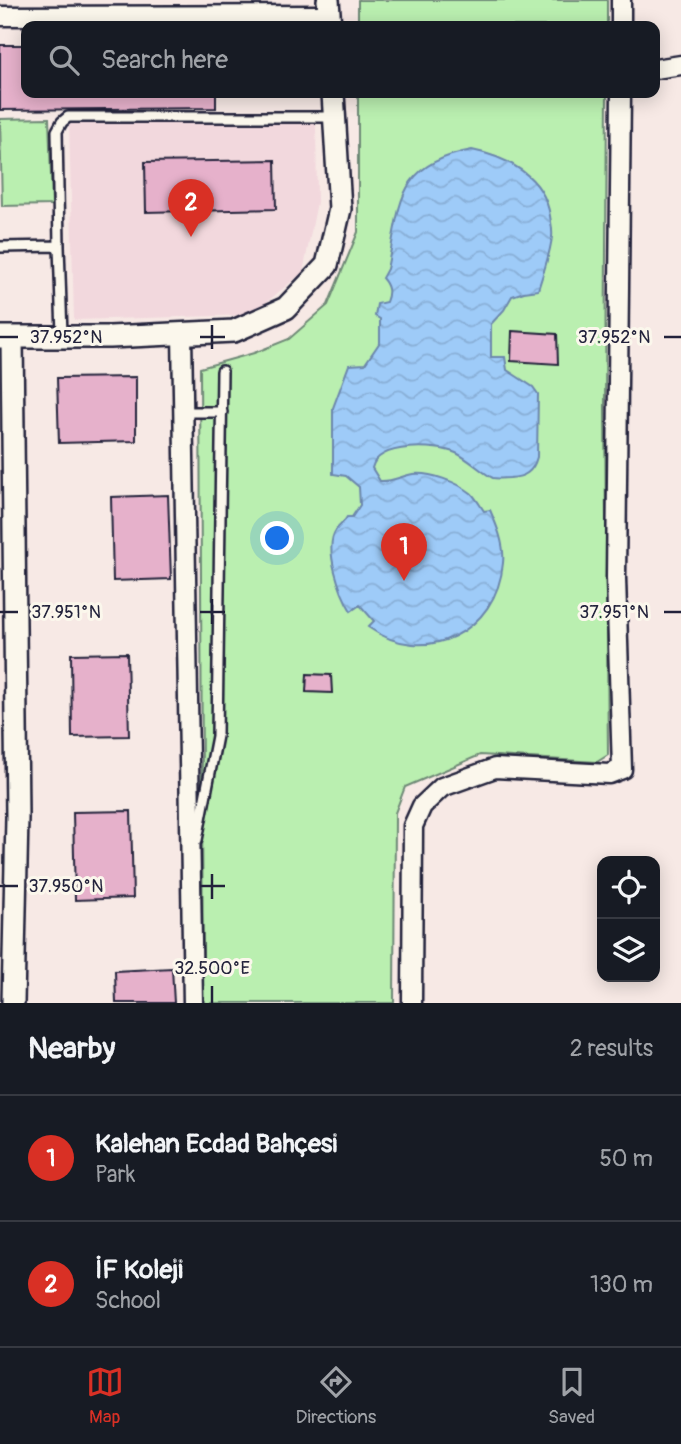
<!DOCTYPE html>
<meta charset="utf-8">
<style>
:root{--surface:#171b24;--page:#20242c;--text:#f1f3f6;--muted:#9ea1a6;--line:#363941;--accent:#d93025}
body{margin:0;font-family:Pangolin,sans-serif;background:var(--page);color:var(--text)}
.controls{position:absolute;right:21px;bottom:21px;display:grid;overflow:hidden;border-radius:14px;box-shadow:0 4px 18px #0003}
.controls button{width:63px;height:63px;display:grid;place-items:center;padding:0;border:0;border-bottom:2px solid var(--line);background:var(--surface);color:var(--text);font:35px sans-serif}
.you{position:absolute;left:278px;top:539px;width:24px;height:24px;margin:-18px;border:5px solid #fff;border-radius:50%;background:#1a73e8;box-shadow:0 0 0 10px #1a73e833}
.badge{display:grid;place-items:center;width:46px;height:46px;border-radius:50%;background:var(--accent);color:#fff;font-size:23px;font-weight:700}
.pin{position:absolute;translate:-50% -58px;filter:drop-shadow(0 2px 4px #0008)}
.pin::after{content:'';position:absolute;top:37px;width:24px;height:21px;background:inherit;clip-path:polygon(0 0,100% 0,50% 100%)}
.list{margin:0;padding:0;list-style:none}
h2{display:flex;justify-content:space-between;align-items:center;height:91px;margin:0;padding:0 28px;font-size:30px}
h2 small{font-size:23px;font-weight:400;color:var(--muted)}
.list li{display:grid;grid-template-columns:46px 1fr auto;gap:21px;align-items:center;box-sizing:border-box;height:126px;padding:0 28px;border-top:2px solid var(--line)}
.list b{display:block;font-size:26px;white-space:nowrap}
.list p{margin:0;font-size:23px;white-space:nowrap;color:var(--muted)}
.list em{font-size:23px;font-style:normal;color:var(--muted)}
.icon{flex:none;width:38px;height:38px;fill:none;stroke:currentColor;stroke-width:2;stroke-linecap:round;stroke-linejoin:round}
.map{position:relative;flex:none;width:681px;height:1003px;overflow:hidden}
.search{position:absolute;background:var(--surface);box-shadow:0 4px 18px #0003;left:21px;right:21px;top:21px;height:77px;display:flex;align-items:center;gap:18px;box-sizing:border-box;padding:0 24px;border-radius:14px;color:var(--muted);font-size:26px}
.sheet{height:343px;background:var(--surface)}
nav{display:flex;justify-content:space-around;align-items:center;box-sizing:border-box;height:98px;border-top:2px solid var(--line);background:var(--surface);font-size:19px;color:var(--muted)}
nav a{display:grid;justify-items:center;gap:4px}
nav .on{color:var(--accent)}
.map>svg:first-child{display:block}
.built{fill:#f2d8dd}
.green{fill:#baefb0;stroke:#6e8876;stroke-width:2}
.water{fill:url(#water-waves);stroke:#6c87ac;stroke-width:2}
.building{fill:#e6b1cb;stroke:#22223b;stroke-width:2}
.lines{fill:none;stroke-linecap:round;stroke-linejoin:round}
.service-casing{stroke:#22223b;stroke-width:14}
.minor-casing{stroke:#22223b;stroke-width:23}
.tertiary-casing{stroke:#22223b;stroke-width:26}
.service{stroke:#fbf7ec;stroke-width:9}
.minor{stroke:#fbf7ec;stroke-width:18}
.tertiary{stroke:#fbf7ec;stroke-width:21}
.ticks{fill:none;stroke:#22223b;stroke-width:2.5}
.ticks-label{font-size:18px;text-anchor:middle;fill:#22223b;stroke:#fbf7ec;stroke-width:6;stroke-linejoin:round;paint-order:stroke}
</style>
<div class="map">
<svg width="681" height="1003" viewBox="0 0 681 1003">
<defs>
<pattern id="water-waves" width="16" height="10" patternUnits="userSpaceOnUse" patternTransform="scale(1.75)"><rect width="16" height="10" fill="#9ecbf8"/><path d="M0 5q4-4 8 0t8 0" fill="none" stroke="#88aed6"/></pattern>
</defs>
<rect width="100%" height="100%" fill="#f7e9e5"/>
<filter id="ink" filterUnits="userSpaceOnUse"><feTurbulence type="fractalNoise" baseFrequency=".0143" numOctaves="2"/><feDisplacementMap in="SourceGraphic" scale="14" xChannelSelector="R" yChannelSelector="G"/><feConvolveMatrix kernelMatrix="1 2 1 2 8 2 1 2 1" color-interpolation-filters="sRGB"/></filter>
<g filter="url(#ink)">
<path class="built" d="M69,121l247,2 1,79 -14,70 -52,43 -177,5z"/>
<path class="green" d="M358,0h249v26h-249z
M358,93h249l-2,315 3,347 -11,7 -117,-7 -75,32 -10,26 -1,190h-191l-3,-635 54,-15 35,-14 39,-34 30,-73z
M49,118l3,87 -50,1 -2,-87z"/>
<path class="water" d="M472,150c35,7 72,26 78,66 1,7 3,14 2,21 -2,18 -9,36 -14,53l-14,2 -12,4 -8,14 -13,14v33h14l2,13 26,17 5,7 -1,63c-4,15 -12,20 -27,21 -5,0 -13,1 -17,0 -9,-4 -24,-19 -37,-25 -19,-8 -78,-11 -84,15l8,13c12,1 21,-5 33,-7 17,-2 44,8 58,19 5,5 9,12 13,18l6,-1c7,16 15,35 13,53 -6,69 -78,105 -135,64l6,-6 -14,-16 -9,6c-10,-16 -28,-63 -15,-81 3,-5 8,-7 11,-13h5l8,-12 -1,-18 -13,-11 -13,-2v-66l16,-43 16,-1 15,-22v-23l-5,-3 2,-12 9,-2c4,-10 3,-16 -4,-24l5,-9c14,-63 7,-105 85,-119z"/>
<path class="building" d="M0,45h26v48h190v15l-216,2z
M275,160l1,49 -130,3 -1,-50z
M512,331l45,3 1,30 -47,-3z
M136,377v64l-77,2 -2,-65z
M168,495l3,84 -58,2 -2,-84z
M127,653l2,83 -57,1 -1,-83z
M307,674l24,1 1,18 -26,-1z
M131,811l2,87 -58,2 -2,-88z
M172,968l2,35h-58l-1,-32z"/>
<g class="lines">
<defs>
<path id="service" d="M59,246l-2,-115 5,-9 6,-5h267
M0,247l59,-1 3,89
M183,412h39
M197,840l20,-104 5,-365"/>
<path id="minor" d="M621,0v26
M0,16l329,-1
M655,69l26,-4
M182,333l11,670
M412,1003l1,-177 9,-20 20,-19 53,-19 114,6 13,-5 -6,-191 5,-485"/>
<path id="tertiary" d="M328,0l2,26
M0,337h110l124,-6 52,-23 41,-43 13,-56 -7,-116
M12,337l5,480 -4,186"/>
</defs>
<use href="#service" class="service-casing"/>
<use href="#minor" class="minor-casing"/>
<use href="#tertiary" class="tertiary-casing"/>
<use href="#service" class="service"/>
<use href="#minor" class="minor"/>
<use href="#tertiary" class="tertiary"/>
</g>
</g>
<path class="ticks" d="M212,325v24M0,337h18M200,337h25M664,337h17M212,599v25M0,612h18M200,612h25M664,612h17M212,874v25M0,886h18M200,886h25M212,986v17"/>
<g class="ticks-label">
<text x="66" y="343">37.952°N</text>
<text x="614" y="343">37.952°N</text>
<text x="66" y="618">37.951°N</text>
<text x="614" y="618">37.951°N</text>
<text x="66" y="892">37.950°N</text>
<text x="212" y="974">32.500°E</text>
</g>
</svg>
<div class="controls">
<button><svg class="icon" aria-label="locate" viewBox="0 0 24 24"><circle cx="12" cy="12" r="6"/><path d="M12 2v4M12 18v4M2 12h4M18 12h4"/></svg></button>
<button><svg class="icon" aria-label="layers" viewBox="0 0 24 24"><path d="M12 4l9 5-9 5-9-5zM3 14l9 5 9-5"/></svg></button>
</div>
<div class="you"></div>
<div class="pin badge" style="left:404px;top:581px">1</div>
<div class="pin badge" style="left:191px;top:237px">2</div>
<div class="search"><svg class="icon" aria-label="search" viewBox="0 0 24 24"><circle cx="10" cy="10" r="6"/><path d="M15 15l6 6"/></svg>Search here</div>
</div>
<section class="sheet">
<h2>Nearby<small>2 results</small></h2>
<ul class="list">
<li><span class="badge">1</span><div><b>Kalehan Ecdad Bahçesi</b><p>Park</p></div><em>50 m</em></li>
<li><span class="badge">2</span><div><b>İF Koleji</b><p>School</p></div><em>130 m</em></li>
</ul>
</section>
<nav>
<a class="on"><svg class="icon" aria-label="map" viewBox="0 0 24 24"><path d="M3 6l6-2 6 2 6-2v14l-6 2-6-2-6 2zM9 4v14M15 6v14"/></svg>Map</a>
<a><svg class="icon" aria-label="directions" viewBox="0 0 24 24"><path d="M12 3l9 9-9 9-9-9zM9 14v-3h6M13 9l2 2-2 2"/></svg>Directions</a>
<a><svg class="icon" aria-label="saved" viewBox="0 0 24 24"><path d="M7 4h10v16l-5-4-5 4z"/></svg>Saved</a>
</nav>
